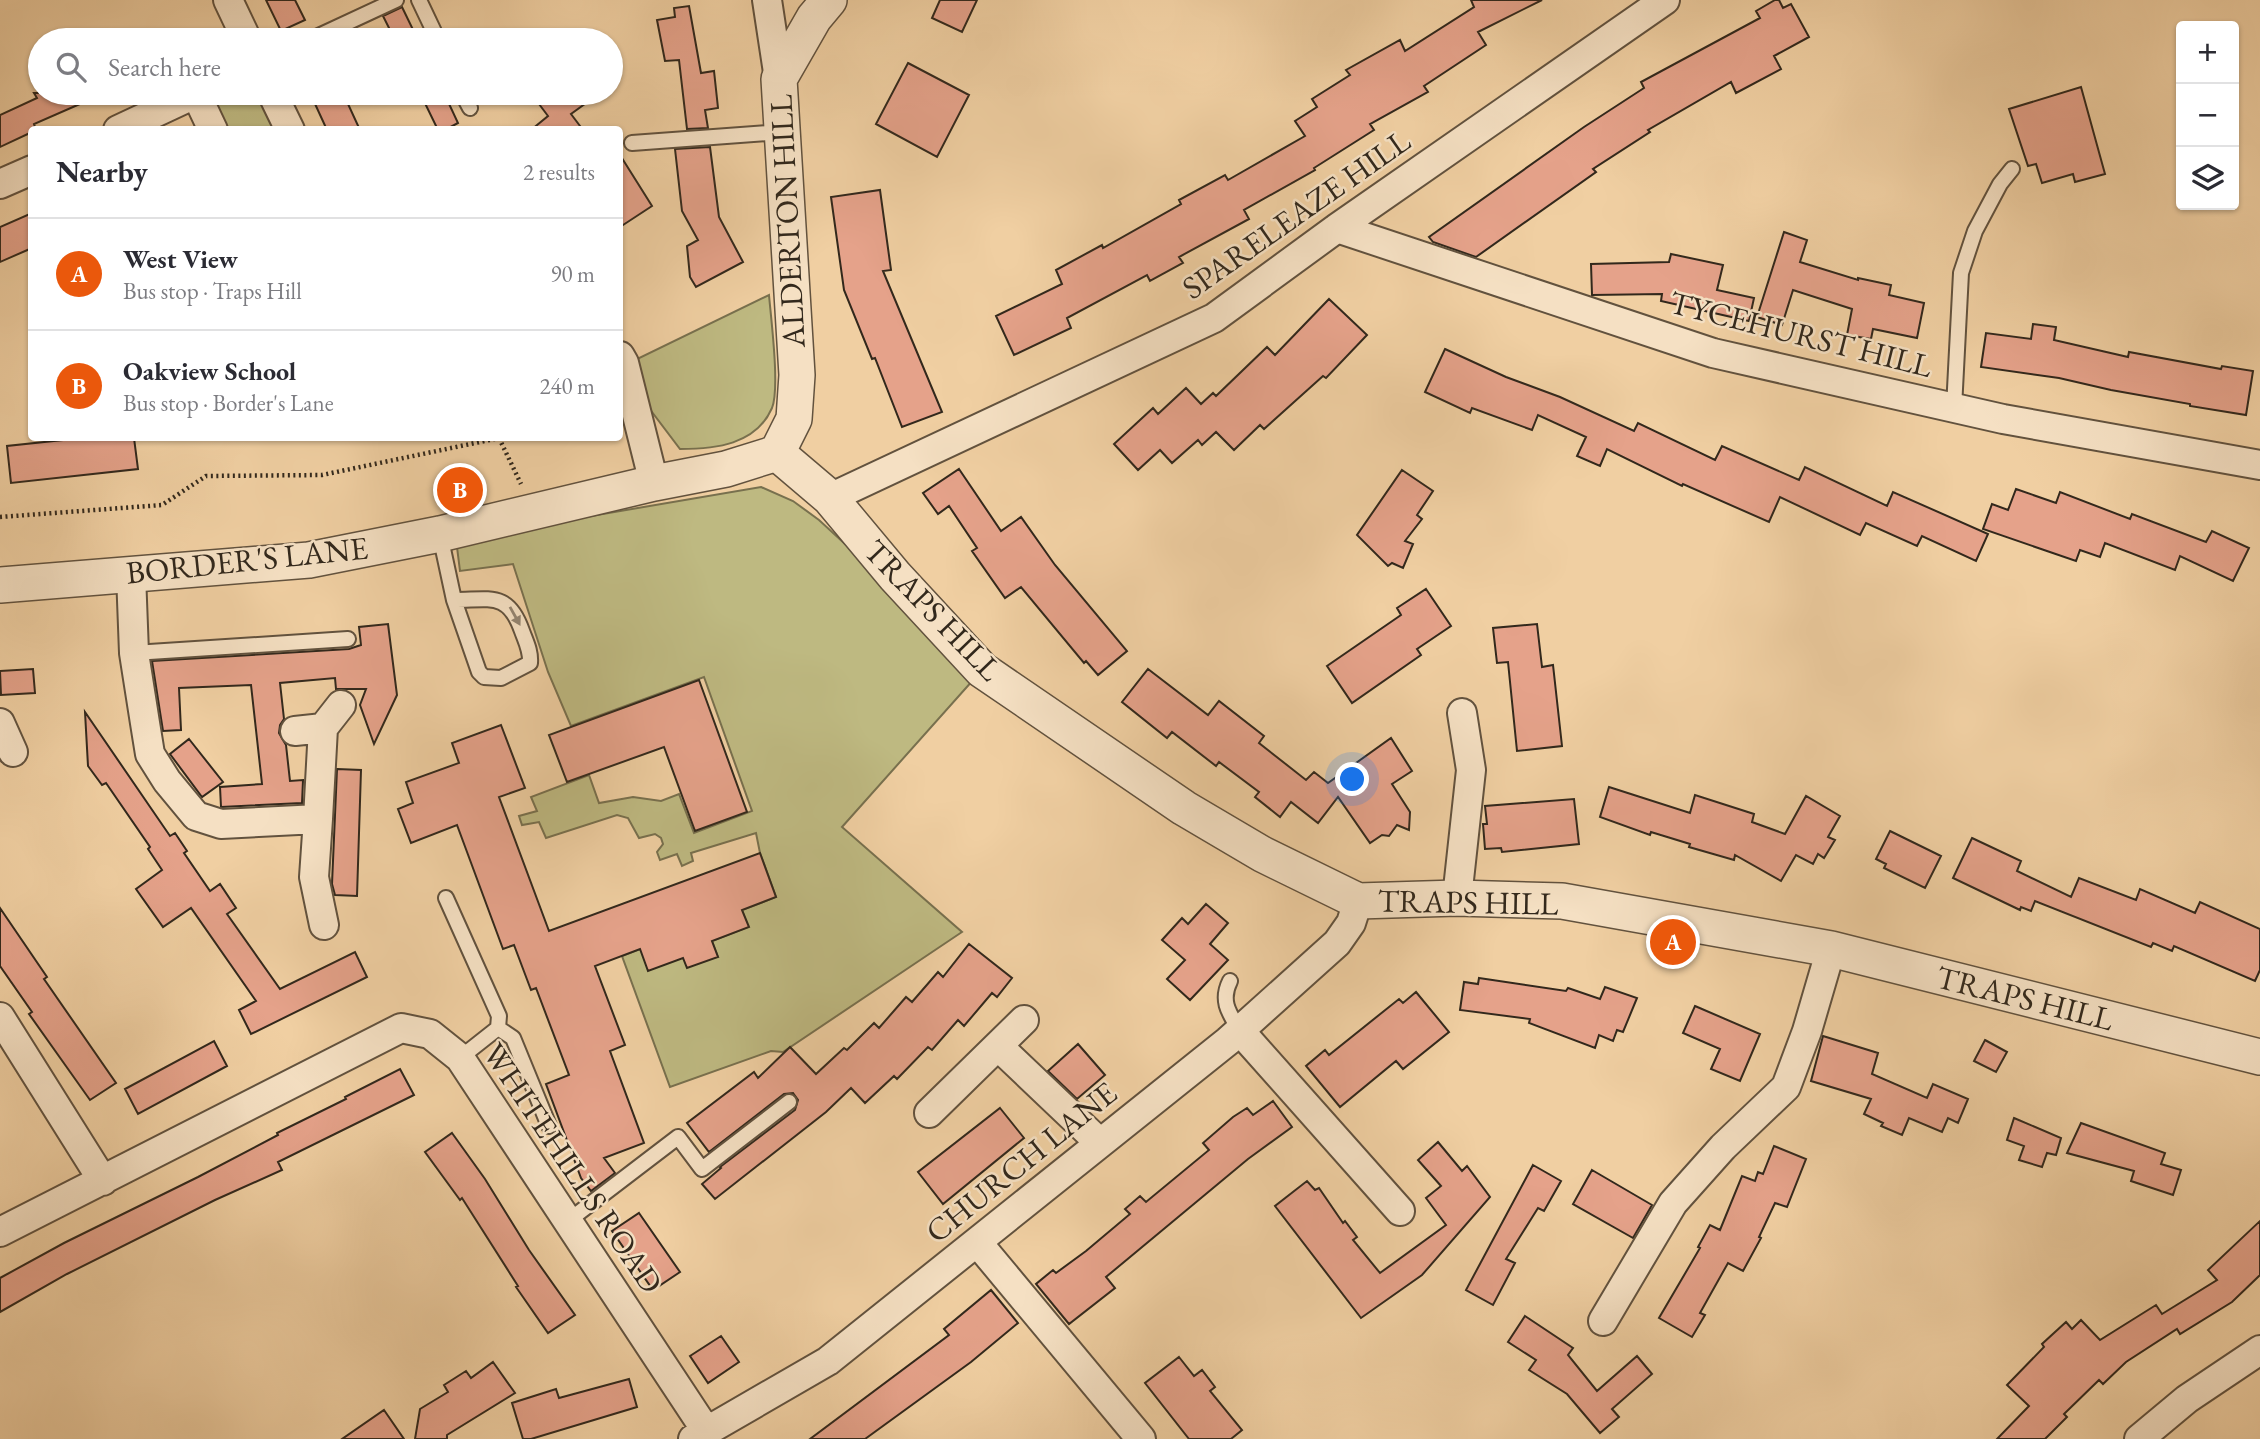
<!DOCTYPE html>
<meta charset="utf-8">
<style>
:root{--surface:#fff;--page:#f2f2f3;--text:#2b2b33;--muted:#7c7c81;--line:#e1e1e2;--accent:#ea580c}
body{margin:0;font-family:"EB Garamond",serif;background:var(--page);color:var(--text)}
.controls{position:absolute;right:21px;top:21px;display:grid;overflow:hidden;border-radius:7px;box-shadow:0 2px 5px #0004}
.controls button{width:63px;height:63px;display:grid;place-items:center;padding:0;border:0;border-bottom:2px solid var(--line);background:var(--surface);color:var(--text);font:35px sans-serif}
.you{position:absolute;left:1353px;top:780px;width:24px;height:24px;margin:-18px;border:5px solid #fff;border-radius:50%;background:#1a73e8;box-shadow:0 0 0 10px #1a73e833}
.badge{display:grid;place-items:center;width:46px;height:46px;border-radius:50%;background:var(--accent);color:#fff;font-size:23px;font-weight:700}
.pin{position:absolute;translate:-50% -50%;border:4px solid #fff;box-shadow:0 2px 7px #0006}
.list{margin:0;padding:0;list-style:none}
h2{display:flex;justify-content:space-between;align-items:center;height:91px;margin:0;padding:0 28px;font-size:30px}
h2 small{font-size:23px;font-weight:400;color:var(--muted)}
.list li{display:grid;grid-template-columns:46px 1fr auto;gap:21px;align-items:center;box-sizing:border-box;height:112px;padding:0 28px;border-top:2px solid var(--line)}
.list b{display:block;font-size:26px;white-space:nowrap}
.list p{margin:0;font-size:23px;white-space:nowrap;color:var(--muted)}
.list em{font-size:23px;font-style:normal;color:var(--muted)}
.icon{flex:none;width:38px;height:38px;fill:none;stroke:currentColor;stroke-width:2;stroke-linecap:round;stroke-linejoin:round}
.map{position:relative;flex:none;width:2260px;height:1439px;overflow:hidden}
.search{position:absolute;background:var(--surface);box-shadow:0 2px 5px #0004;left:28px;top:28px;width:595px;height:77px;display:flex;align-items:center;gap:18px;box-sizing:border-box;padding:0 24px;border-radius:38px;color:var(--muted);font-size:26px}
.panel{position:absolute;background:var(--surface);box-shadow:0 2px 5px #0004;left:28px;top:126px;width:595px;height:315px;border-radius:7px}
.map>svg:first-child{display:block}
.green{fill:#beb981;stroke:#78704e;stroke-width:2}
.building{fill:#e5a28a;stroke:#32281c;stroke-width:2}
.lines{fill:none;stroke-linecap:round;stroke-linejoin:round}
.service-casing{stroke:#62523e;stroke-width:18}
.minor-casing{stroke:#62523e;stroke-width:32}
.tertiary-casing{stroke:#62523e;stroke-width:38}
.path{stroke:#32281c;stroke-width:4.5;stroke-dasharray:2 3.5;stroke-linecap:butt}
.service{stroke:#f5e0c3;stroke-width:14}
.minor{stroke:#f5e0c3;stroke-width:28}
.tertiary{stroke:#f5e0c3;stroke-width:35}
.oneway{fill:#948470}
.labels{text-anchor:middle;stroke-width:5;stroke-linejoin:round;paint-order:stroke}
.street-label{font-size:32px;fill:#32281c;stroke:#f5e0c3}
</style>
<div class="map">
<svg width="2260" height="1439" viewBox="0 0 2260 1439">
<rect width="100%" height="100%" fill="#f0cfa2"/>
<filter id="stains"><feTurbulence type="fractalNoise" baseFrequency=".00286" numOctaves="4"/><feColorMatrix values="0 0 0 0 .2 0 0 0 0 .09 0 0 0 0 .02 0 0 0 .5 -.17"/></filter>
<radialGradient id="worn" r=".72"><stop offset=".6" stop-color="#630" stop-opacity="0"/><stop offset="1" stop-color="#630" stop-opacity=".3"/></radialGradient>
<path class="green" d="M197,93h75l18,36h-77z
M769,295c2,24 11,93 3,113 -16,37 -57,41 -92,41l-31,-41 -16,-47z
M761,487l32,14 26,19 163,150 -140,157 120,105 -179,120 -12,-1 -101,36 -48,-131 18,-7 43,9 35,-1 -6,-16 36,-14 -6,-17 34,-13 -16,-44 -4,-20 -65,20 2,8 -11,5 -5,-12 -17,6 -3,-8 6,-8 -2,-6 -6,-4 -16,4 -11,-20 -11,-3 -71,23 -7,-16 -17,3 -3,-9 18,-5 -6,-14 58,-22 10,28 34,-6 28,4 18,-7 15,39 58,-22 -48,-134 -133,49 -23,-54 -35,-108 -53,7 -4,-32z"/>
<path class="building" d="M266,0h29l10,20 -24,11z
M940,0h37l-15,32 -30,-14z
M1471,0h71l-64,32 8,13 -62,41 4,6 -58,32 4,6 -60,38 1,2 -71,40 5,9 -70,38 4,6 -33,18 -3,-6 -80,43 4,10 -57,27 -18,-39 66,-32 -6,-14 46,-25 1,3 78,-44 -2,-4 46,-25 3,5 77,-44 -10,-15 22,-14 -5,-8 38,-24 -4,-5 54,-30 5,11 69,-44z
M1775,0h4l4,8 8,-4 18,33 -35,19 7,13 -45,24 -5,-11 -83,48 2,2 -57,37 3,3 -120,85 -43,-15 -4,-5 155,-110 60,-39 -3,-6 119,-64 -4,-7z
M689,6l12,67 13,-2 4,37 -13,2 3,18 -21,1 -8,-69 -14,1 -8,-41 18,-3 -1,-9z
M402,7l16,33h-23l-12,-24z
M908,63l61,32 -32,62 -61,-33z
M2081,87l24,87 -30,8 -2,-8 -31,9 -6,-19 -8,2 -19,-57z
M34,93h71l-71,31 2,6h-4v2l-32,15v-32l37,-17z
M310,93h33l17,37h-33z
M420,93h24l14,30 -13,7h-7z
M553,93h47l-29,21 12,16h-52l17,-14 -9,-12z
M710,147l9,70 24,45 -47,25 -6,-10 -3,-31 11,-6 -16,-29 -7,-62z
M620,155l32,51 -32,21z
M880,190l11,80 -8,1 59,141 -40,15 -27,-69 -3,1 -28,-69 -13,-93z
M32,213v35l-32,14v-35z
M1784,232l23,8 -7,22 58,18v-2l33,7 -2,10 35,8 -7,35 -44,-9 -2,10 -24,-4 5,-26 -59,-19 -11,35 -25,-8z
M1671,254l52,11 -6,25 37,8 -5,23 -88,-20 1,-7 -70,1 -1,-31 78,-2z
M1329,299l38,36 -41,43 -3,-2 -59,53 -4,-4 -26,25 -18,-18 -14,13 -4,-5 -26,23 -12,-13 -22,20 -24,-26 39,-36 5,6 28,-26 15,16 12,-11 3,3 51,-49 8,8z
M2033,324l23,3 -2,13 74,17 1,-5 92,17 1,-3 31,5 -7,44 -56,-9v-2l-79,-14 -52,-12 -78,-11 5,-34 45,6z
M1445,349l61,28 54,20 74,34 4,-8 77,37 7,-14 77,34 6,-13 82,39 6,-14 95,42 -12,27 -54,-25 -5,10 -51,-23 -6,12 -80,-38 -11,25 -86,-38 -1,2 -75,-37 -7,17 -23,-10 9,-19 -48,-22 -6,15 -60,-22 -2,5 -45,-21z
M82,438h52l4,31 -127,14 -4,-37z
M959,469l42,62 20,-14 34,48 72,86 -29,24 -12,-14 -2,2 -63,-76 -16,11 -33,-47 5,-3 -28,-42 -11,8 -15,-21z
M1402,470l31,21 -16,24 5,4 -17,22 8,3 -10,24 -11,-5 -4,3 -31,-31z
M2016,489l40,14 4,-11 70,27 2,-5 74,28 6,-11 37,17 -16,33 -53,-25 -5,14 -70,-27 -5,14 -20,-7 -4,11 -93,-32 9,-25 16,6z
M1426,589l25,37 -34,23 4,6 -69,48 -25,-37 74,-51 -4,-7z
M388,624l9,71 -23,49 -14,-39 6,-16h-30l-1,-11 -55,5 4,36 -4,6 -1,8 7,12 4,36 13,-1 -1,23 -81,4 -1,-20 42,-3 -11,-99 -72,3 2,42 -18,1 -11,-70 197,-12 12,-4 -2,-18z
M1537,624l5,43 11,-2 9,81 -45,5 -9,-89 -11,1 -4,-35z
M33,669l2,24 -34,2 -1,-24z
M1148,669l60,46 11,-14 45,35 -5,7 47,37 8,-8 14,11 63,-45 21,33 -20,13 18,28 -1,18 -12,-5 -8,11 -7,-1 -12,8 -32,-46 -20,26 -27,-21 -11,15 -25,-20 4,-5 -40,-30 -3,4 -44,-34 -5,6 -45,-36z
M699,680l48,132 -52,19 -31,-84 -97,35 -18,-47z
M85,712l85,124 5,-3 12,18 -3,2 26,38 10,-7 16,24 -9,6 53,75 75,-37 12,25 -116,57 -12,-24 17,-9 -65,-93 -28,19 -27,-38 26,-19 -14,-21 2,-2 -44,-64 -4,2 -14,-19z
M501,725l24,63 -26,9 50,134 211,-78 16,44 -34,13 7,17 -37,14 6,16 -31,11 -4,-10 -35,13 -8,-22 -45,17 30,79 -15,6 34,92 -40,15 11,15 -24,18 -10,-13 -35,-94 23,-9 -33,-87 -5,2 -17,-45 -11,4 -46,-124 -46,18 -13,-34 15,-6 -7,-21 53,-19 -7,-20z
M189,739l34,43 -21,15 -32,-43z
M337,769l24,1 -4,126 -22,-1 -3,-11z
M1609,787l81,26 5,-18 59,19 -2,8 33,12 21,-38 34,20 -12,21 7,3 -11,18 -6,-4 -5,10 -17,-9 -15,26 -46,-26 -1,5 -45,-13 1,-3 -39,-12 -1,3 -50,-18z
M1574,799l5,45 -77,8 -1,-4 -16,1 -2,-25h4l-2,-18z
M1890,831l51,25 -16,32 -41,-20 2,-4 -10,-5z
M1972,838l49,23 -4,10 54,26 8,-19 57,22 4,-11 55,24 5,-11 60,27v41l-5,11 -81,-35 -2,5 -19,-8 -2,4 -116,-46 -4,10 -10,-4 -1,3 -67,-32z
M1206,904l22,19 -18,21 18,16 -38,40 -23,-21 18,-19 -23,-20 20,-22 6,6z
M0,908l47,69 -3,2 72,104 -26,17 -61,-86 3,-2 -32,-46z
M969,944l43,34 -15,19 -5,-4 -28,33 -6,-6 -26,30 -4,-3 -31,32 -3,-3 -29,27 -14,-15 -25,24 -111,87 -13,-15 19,-16 -1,-1 75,-57 3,-10 -5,-7 -9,1 -75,58 -22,-29 67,-51 4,6 32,-31 26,27 28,-26 3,2 27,-27 5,5 27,-31 6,5 26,-30 5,5z
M1479,978l87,13 2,-3 32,11 5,-12 32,11 -14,34 -6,-2 -4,11 -14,-6 -4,13 -66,-25 1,-4 -70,-9 4,-28 14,2z
M1416,992l33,40 -46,37 -7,-8 -56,46 -34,-41 19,-16 4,5 70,-56 4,4z
M1695,1006l65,28 -20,47 -29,-12 9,-20 -37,-16z
M1823,1036l55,17 -6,21 55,24 6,-14 35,15 -10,24 -10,-5 -6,14 -33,-14 -7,17 -21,-9 2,-3 -19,-9 7,-15 -60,-18z
M1985,1040l22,12 -11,20 -22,-11z
M214,1041l13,25 -89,48 -13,-25z
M1078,1044l27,31 -28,24 -29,-28z
M400,1069l14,26 -136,67 4,8 -67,30 -148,74 -67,38v-34l64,-35 134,-66 80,-42 -1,-2 69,-34 -1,-2z
M1273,1101l19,26 -44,32 -142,118 9,11 -46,36 -33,-40 17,-14 3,3 30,-22 44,-37 -5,-5 15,-13 6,6 63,-52 -6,-7 30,-26 14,-9 6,7z
M1000,1108l24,30 -81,66 -25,-32z
M2014,1118l47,20 -5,17 -9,-2 -5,14 -23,-7 5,-14 -17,-6z
M2081,1123l84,30 -4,11 20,6 -8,25 -42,-14 3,-10 -67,-18z
M452,1133l33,46 44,71 46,65 -27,18 -32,-46 2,-1 -56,-88 -2,2 -35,-48z
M1438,1142l24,29 5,-5 23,31 -68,78 -61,43 -86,-112 32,-25 8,9 4,-2 24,35 2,-2 12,16 -4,3 27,33 66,-48 -20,-27 15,-12 -23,-26z
M1774,1146l32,13 -19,48 -12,-4 -16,34 2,1 -18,33 -15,-8 -28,50 5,2 -13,22 -33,-19 41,-70 -2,-1 12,-22 10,5 22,-54 13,5 3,-9 5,2z
M1533,1165l28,16 -17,30 -6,-3 -32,51 9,4 -22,42 -27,-15z
M1592,1170l60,35 -19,33 -60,-34z
M639,1213l41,59 -27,18 -41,-59z
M2260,1221v54l-28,27 -52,32 -3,-5 -51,33 -23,22 -4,-4 -35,34 3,3 -22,22h-48l32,-33 -22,-21 37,-38 -2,-3 24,-22 6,7 9,-9 19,20 56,-35 6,9 55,-34 -9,-10z
M991,1290l27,33 -47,39 -106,77h-55l139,-104 -5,-6z
M1525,1316l48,32 -5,7 29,36 40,-35 15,18 -40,35 7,8 -19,16 -33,-39 -38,-24 7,-10 -28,-18z
M721,1336l18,26 -31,21 -18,-27z
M1179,1357l15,19 8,-6 13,17 -5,4 32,39 -11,9h-42l-44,-56z
M493,1362l22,31 -68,42v4h-32l5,-30 28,-17 -4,-7 22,-14 5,7z
M629,1379l8,28 -106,32h-8l-11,-36 44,-14 3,9z
M384,1410l20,29h-62z"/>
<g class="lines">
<defs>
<path id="service" d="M419,0l19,40
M310,40l86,-40
M462,93l8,15
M632,143l149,-11
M1954,408l7,-135 14,-42 25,-47 12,-15
M440,535l14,65 25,72 5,5 17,1 29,-15c1,-12 -4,-21 -8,-32 -14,-40 -32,-31 -68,-31
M134,653l214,-14
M446,898l53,118 -1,12 -38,30
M1230,981c-10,20 -1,32 10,50
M498,1028l15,10 36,88
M568,1221l110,-84 24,32 87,-67"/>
<path id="minor" d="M228,0l19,40
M767,0l12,79
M272,93l18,37
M196,94l17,36
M118,130l79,-37
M0,184l32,-14
M1337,228l376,125 290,66 257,46
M620,356l4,7 30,120
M830,498l384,-180 123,-90 328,-228
M131,574l3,79 11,70 5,31 17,27 29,35 25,8 97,-5 -4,58 10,48
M0,723l13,29
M323,728l18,-23
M295,731l28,-3 -5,91
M1457,898l14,-128 -9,-57
M0,1017l103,164
M1240,1031l160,180
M998,1046l102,97
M929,1113l95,-93
M0,1232l401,-204 29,6 30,24 247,374
M977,1242l164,197
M1603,1321l70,-118 50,-56 63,-60 21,-56 24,-82
M693,1439l135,-78 400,-320 109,-98 14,-20 7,-22
M2139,1439l48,-40 73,-49"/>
<path id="tertiary" d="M777,453l53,45 65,78 87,94 202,138 78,46 96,47 99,-3 105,3 269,48 429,108
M777,453l17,-34 3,-44 -18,-296 35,-61 15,-18
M0,585l309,-25 131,-26 214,-51 72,-14 51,-16"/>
</defs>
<use href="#service" class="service-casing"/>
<use href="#minor" class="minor-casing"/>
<use href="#tertiary" class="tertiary-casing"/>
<path class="path" d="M499,438l22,46
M0,517l162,-12 44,-29 116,-1 177,-37"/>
<use href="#service" class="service"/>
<use href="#minor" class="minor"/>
<use href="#tertiary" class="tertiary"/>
</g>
<defs><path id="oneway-solid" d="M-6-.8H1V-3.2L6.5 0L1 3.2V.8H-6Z" transform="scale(1.75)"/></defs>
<use class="oneway" href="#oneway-solid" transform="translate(515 616) rotate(61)"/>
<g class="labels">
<g class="street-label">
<text transform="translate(1296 214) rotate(-35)" y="11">SPARELEAZE HILL</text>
<text transform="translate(787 221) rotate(-93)" y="11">ALDERTON HILL</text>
<text transform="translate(1801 334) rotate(14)" y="11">TYCEHURST HILL</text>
<text transform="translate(247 560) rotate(-6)" y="11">BORDER'S LANE</text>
<text transform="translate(933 610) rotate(46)" y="11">TRAPS HILL</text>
<text transform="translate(1468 902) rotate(1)" y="11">TRAPS HILL</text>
<text transform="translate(2025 998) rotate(14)" y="11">TRAPS HILL</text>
<text transform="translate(1021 1162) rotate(-39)" y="11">CHURCH LANE</text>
<text transform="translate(573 1168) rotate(56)" y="11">WHITEHILLS ROAD</text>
</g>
</g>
<rect width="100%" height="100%" filter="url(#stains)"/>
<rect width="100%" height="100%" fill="url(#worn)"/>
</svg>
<div class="controls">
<button>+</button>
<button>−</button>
<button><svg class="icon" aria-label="layers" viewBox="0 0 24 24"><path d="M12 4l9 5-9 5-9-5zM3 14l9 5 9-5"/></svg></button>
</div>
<div class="you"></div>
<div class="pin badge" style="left:1673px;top:942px">A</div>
<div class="pin badge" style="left:460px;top:490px">B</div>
<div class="search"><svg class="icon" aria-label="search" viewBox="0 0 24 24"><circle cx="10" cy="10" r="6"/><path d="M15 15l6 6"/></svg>Search here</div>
<section class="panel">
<h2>Nearby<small>2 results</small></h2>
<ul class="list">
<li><span class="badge">A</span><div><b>West View</b><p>Bus stop · Traps Hill</p></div><em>90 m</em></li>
<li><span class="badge">B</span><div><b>Oakview School</b><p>Bus stop · Border's Lane</p></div><em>240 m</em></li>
</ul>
</section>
</div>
